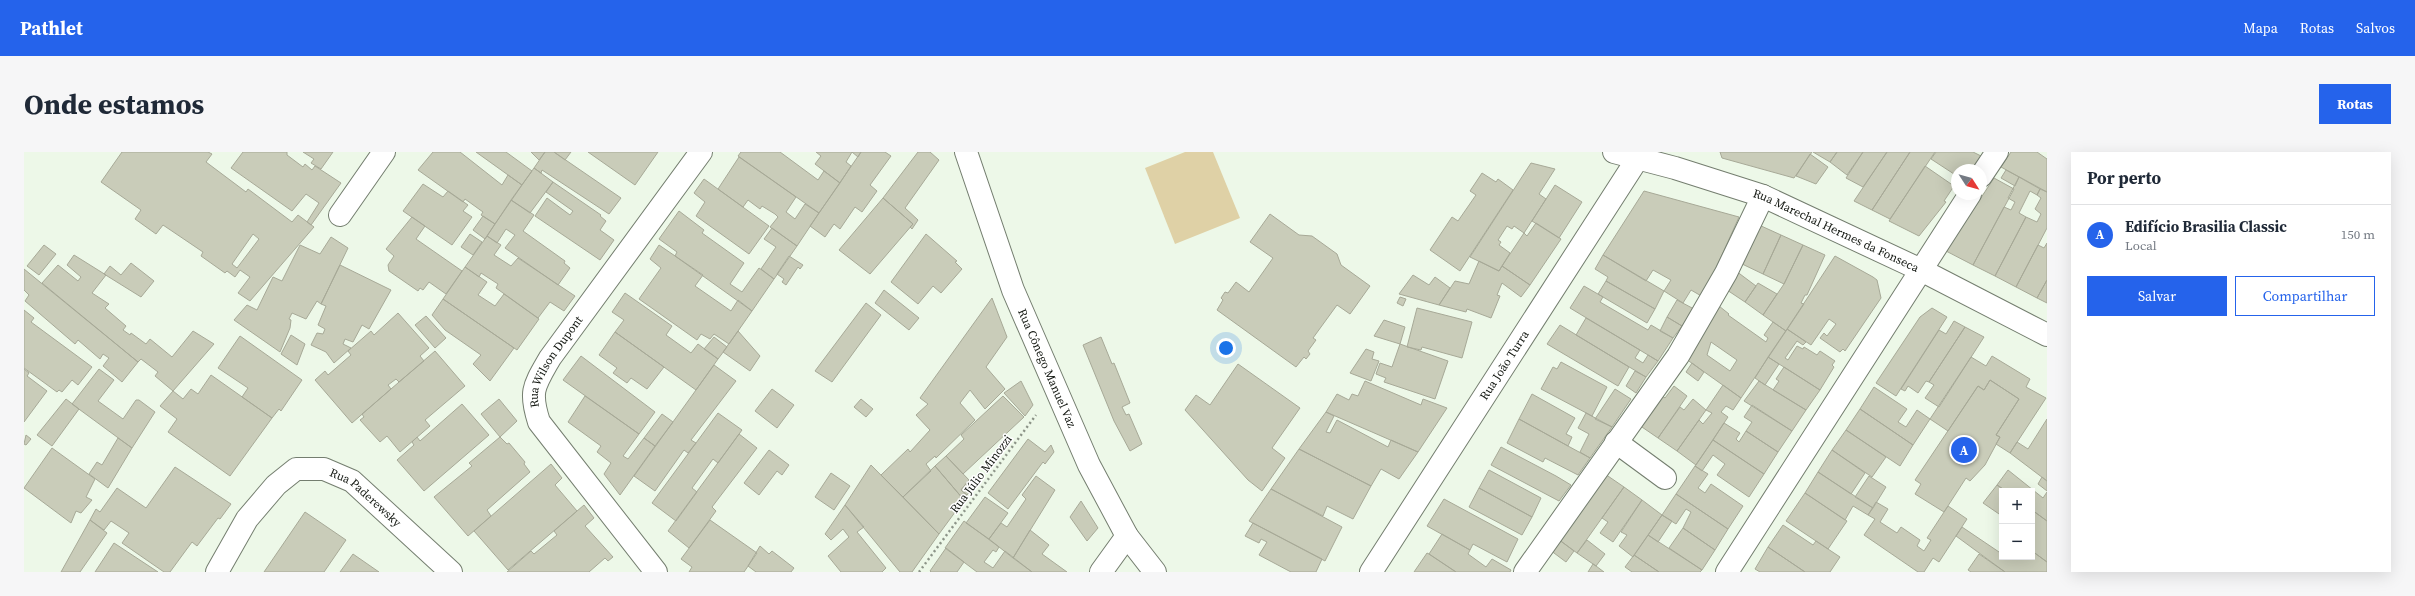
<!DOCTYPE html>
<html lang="pt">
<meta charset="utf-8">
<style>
:root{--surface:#fff;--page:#f6f6f7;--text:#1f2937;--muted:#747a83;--line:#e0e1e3;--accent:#2563eb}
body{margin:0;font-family:"Source Serif 4",serif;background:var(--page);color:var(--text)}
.controls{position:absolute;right:12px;bottom:12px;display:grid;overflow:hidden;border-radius:0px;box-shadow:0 4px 16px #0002}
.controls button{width:36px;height:36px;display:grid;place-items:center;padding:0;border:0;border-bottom:1px solid var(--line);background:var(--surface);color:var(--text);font:20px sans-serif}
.compass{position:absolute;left:1927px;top:12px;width:36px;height:36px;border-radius:50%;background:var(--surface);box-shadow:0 4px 16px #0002;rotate:126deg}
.you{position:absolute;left:1202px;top:196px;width:14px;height:14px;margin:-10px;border:3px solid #fff;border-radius:50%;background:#1a73e8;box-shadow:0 0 0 6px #1a73e833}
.badge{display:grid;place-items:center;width:26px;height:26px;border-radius:50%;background:var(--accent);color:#fff;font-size:13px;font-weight:700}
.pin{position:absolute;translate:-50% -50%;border:2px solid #fff;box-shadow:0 1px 4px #0006}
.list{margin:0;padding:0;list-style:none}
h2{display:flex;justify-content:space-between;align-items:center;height:52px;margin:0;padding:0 16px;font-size:17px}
h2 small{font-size:13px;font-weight:400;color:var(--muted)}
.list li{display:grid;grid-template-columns:26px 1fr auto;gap:12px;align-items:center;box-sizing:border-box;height:60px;padding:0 16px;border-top:1px solid var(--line)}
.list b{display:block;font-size:15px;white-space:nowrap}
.list p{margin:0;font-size:13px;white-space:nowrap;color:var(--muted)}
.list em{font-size:13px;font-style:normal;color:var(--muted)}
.actions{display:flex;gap:8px;padding:12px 16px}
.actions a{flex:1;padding:9px 0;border:1px solid var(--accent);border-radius:0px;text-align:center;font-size:14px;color:var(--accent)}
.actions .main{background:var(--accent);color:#fff}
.map{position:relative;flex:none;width:2023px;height:420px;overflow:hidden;border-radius:0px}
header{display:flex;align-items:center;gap:24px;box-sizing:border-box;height:56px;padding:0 20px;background:var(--accent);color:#fff}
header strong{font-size:19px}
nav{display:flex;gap:22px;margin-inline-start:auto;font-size:14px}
.intro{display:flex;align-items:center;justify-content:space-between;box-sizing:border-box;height:96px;padding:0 24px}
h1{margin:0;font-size:28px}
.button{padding:10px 18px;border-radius:0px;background:var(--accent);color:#fff;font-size:14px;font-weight:700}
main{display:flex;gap:24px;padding:0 24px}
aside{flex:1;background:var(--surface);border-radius:0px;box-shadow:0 4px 16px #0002}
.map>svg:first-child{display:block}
.green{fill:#dfd1a6}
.building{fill:#c9ccb9;stroke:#a7a997;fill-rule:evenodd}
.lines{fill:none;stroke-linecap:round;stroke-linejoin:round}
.minor-casing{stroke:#747e6f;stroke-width:24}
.path{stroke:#8c9488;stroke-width:2.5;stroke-dasharray:2 3;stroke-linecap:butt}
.minor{stroke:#fff;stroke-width:22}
.labels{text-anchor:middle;stroke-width:3;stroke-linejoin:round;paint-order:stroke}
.street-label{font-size:12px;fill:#141812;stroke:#fff}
</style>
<header>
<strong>Pathlet</strong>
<nav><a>Mapa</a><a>Rotas</a><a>Salvos</a></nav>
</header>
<div class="intro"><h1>Onde estamos</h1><a class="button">Rotas</a></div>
<main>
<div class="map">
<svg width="2023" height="420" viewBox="0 0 2023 420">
<rect width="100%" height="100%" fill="#edf8e8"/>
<path class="green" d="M1161,0h28l27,66 -65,26 -30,-76z"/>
<path class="building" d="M98,0h86l4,2 -6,8 40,30 2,-3 44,33 6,-7 16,12 -64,74 -12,-8 12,-16 -10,-7 -5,7 -8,-6 -2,2 -24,-17 2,-4 -40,-27 -7,9 -21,-15 6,-9 -40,-28zM229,82l6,5 -22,29 -5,-4z
M219,0h44v3l16,12 2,-3 7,6 3,-4 26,17 -30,42 -4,-3 12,-19 -13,-9 -14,17 -61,-43z
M279,0h30l-12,17 -10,-6 3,-4z
M409,0h27l42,33 6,-10 14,10 -27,39 -14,-9 2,-3 -18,-13 -2,3 -45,-32z
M452,0h30l26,19 -10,14z
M507,0h14l-6,8z
M521,0h9l67,46 -12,16 -67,-44 -1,3 -7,-5z
M530,0h17l-6,8z
M564,0h70l-23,33z
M717,0h39l38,28 6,-9 16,12 -21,30 -81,-57z
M792,0h45l-3,5 -6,-5 -6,10 5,4 -11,17 -25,-19 6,-8z
M837,0h24l6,4 -21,29 7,6 -15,21 -7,-5 -15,22 -6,-5 -9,13 -15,-11z
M894,0h12l9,8 -34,48 13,12 -6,9 -2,-2 3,-3 -30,-26z
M1696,0h92l-18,26 -72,-20z
M1789,0h24l-7,10z
M1813,0h26l-16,23 -17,-13z
M1839,0h24l-24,35 -17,-9z
M1863,0h23l-38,58 -18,-9z
M1886,0h25l-45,67 -18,-9z
M1912,0h37l8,4 -9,14h-15v6l-26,-17z
M1987,0h26l10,7v33l-46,-25z
M1786,2l18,13 -12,17 -20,-8z
M715,5l57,40 -10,15 9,7 10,-15 14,9 -22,33 -27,-19 8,-10 -3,-3 -13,-8 -2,3 -12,-9 -5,7 -25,-18z
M1507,11l24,6 -16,25 7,5 -22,34 -10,-7 -2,3 -5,-3 -9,14 3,2 -2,3 11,8 -11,18 -29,-14z
M1901,14l29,20 -10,15 2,1 -27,34 -30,-15z
M510,16l19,14 -23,31 -19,-13z
M1982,18l13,7 -4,9 -14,-8z
M1458,21l14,9 2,-3 15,11 -53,81 -30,-21 22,-33 6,4 18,-26 -6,-4z
M1995,25l21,12 -3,6 -7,-4 -11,22 7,4 -31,59 -22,-11 31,-58 7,3 4,-8 -7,-4z
M1970,26l20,11 -41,76 -27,-14z
M680,27l65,47 -20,28 -53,-38 9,-14 -11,-9z
M529,30l48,33 -1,1 6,5 -6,9 14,10 -14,20 -65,-44 12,-18 23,17 3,-4 -27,-19z
M399,32l20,13 5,-6 20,14 -5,6 9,6 -20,28 -49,-34z
M1531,33l27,17 -23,36 -27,-17z
M2016,37l7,3v36l-31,59 -21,-11 31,-59 11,5 4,-8 -6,-5 6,-11 -4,-3z
M1620,39l95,26 -36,80 -12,-7 -8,13 -19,-12 7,-11 -18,-10 -7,11 -43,-26z
M859,46l30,26 -43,50 -31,-24z
M487,48l23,15 -11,16 42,30 -1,2 6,5 -12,17 -53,-37 10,-13 -9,-6 -9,14 -10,-7z
M655,59l25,19 -2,3 42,30 -14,21 12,8 17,-24 15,11 -22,32 -77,-55 2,-4 -18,-13z
M1246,62l29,21 13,1 25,18 4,11 29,21 -20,28 -13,-9 -24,33 3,2 -8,11 2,3 -4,5 -2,-2 -8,10 -79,-57 6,-10 -2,-2 4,-6 3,1 8,-11 13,10 24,-34 -23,-16z
M459,64l12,8 -10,15 -12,-9z
M388,65l13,9 -9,13 46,32 -16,23 -17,-12 -6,8 -3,-2 -2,3 -29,-20 -1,-6 6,-9 -8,-7z
M1512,71l25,16 -31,46 -28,-19 22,-33 3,3z
M1735,73l22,10 -18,39 -23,-11z
M748,76l25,18 -23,33 -13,-10 15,-22 -12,-8z
M446,82l12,8 -9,13 -12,-8z
M902,82l31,27 -2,1 7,7 -21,24 -8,-7 -15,18 -27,-22z
M1757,83l22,10 -19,39 -21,-10z
M463,84l14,9 -7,10 17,11 7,-8 57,38 -11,15 -14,-9 -12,16 -42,-30 2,-4 -17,-11 -2,4 -14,-10z
M307,85l17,11 -27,56 -4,-3 -11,18 -14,-6 -3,6 2,1 -1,8 -10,24 -46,-32 13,-15 10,5 16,-33 9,4 18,-36 20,9z
M2023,91v37l-10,18 -21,-11 22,-42 6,3z
M20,93l12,9 -17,21 -12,-9z
M635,93l44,30 -8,11 36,25 7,-11 14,11 -23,33 -15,-10 -4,5 -9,-5 -4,6 -58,-41 22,-31 -11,-9z
M1779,93l22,10 -18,40h-2l-4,8 3,1 -18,27 -23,-16 21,-31z
M50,103l32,20 -14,18 17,11 -4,4 21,18 -3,4 7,5 1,-2 15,11 4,-5 22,18 21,-26 21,13 -41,47 -18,-15 3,-4 -17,-13 -3,3 -96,-79 16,-18 20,16 3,-4 -14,-12z
M1579,103l61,36 -9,18 -49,-28 2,-4 -13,-8z
M765,104l14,9 -3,4 -2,-2 -12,18 -4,-3 2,-3 -7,-5z
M1811,104l38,21 4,3 4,18 -36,53 -2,-2 -3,3 -20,-14 4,-5 3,3 9,-12 -7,-5 -18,26 -24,-16z
M1455,109l20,10 3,-5 28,19 -9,12 -19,-14 -5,12 3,1 -9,22 -24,-9 -1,3 -27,-7 16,-24 14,3z
M107,111l23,18 -13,16 -37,-23 6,-8 11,9z
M316,113l51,25 -22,39 -7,-4 -9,17 -8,-3 -2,5 8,4 -17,15 -8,-11 -15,-7 6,-12 6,1 2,-5 -7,-4 8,-19 -5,-2z
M441,115l22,15 -9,13 17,11 9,-12 35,25 -22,31 -74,-51z
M0,117l114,93 -16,20 -19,-16 6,-8 -6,-4 -3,5 -22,-19 -3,4 -50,-43 4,-6 -5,-5z
M1712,119l20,15 -11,16 -18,-12z
M1389,123l16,10 6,-8 15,11 -11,17 -40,-11z
M2023,128v23l-10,-5z
M1582,129l49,28 -8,14 -49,-29z
M1734,131l19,11 -14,21 -18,-13z
M1560,134l19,11 -3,5 48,28 3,-5 22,13 -15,23 -88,-53z
M860,138l35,28 -10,12 -34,-27z
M601,141l47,33 -6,9 25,18 7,-9 20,15 -22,31 -81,-58 9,-12 -12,-8z
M1376,145l6,2 -3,7 -6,-3z
M968,146l15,39 -21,30 19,22 -20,20 -15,-19 -10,13 15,17 -39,38 -1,-2 -9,8 5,7 -28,26 -22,-22 27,-26 2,3 20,-22 -14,-15 12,-11 -8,-6z
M419,147l71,49 -24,33 -17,-17 8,-9 -36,-25 -13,-15z
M1653,148l17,9 -12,17 -15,-9z
M842,151l15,12 -49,67 -17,-11z
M1695,154l10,8 -1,1 38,27 2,-4 -4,-3 9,-13 13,9 -45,67 -55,-39zM1687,190l26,18 -7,11 -23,-16z
M1393,156l55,14 -10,36 -40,-11 -1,3 -14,-3z
M1908,156l15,9 -51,79 -20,-13 44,-66z
M0,158l10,8 -3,4 61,45 -14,18 -6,-5 -10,12 -3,-2 -2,2 -33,-24z
M374,161l31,35 -9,8 4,5 -25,21 -3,-3 -8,6 3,4 -39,34 -37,-43 10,-9 3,4 23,-20 -3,-4 23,-20 3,4z
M402,164l20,22 -11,10 -20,-23z
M1643,165l15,9 -9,12 -13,-7z
M1562,166l54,32 -5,8 8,5 5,-8 10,6 -12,16 -70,-42z
M1360,168l21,7 -5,17 -26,-8z
M1930,169l11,6 -36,55 -3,-1 -8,12 -10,-7 -3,5 -4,-2 38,-59 7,4z
M1536,173l69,42 -11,19 -71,-42z
M1941,175l19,10 -45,70 -14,-9 9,-13 -5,-3z
M1763,177l19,13 -3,3 -6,-4 -12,17 3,2 9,-14 6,3 1,-2 13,8 3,-4 15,10 -3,4 2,2 -14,23 -52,-33z
M714,179l22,25 -10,15 -27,-19z
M591,180l49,35 -17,22 -16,-11 -4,5 -14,-10 4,-5 -18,-13z
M267,183l14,9 -8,21 -16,-11z
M216,184l62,44 -21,31 -2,-2 -7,9 -30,-21 6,-9 -30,-20z
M690,185l13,10 -9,12 -14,-10z
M1077,185l11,27 2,-1 16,40 -8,4 4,8 3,-1 13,30 -12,7 -16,-30 -31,-76z
M1376,192l48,17 -13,38 -51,-17 2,-4 -10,-4 4,-11 12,4z
M1342,197l8,3 -2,7 7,2 -8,20 -21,-8z
M411,199l30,35 -40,34 5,6 -30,26 -13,-16 -7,6 -20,-22 4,-3 -2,-3z
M557,204l74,56 -16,22 -76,-54z
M1968,204l38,23 -4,8 20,11 -36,55 -14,-9 4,-7 -4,-2 23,-36 -29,-19 -6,10 -6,-4 -30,45 -18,-12 41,-62 15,9z
M1744,205l11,7 -14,21 -10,-7z
M1537,210l46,25 -15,29 -51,-27 12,-22 4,2z
M1668,211l12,9 -6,9 -12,-9z
M1214,212l62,44 -28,40 13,10 -23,33 -14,-11 -63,-70 11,-15 14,10z
M690,213l22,16 -45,59 5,3 -8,10 -4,-3 -29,41 -21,-15z
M1760,215l36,23 -14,20 -33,-20 6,-9 -3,-2z
M0,217l5,4 -2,3 20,15 -23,31z
M75,217l15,11 -16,21 25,18 13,-19h3l16,12 -23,36 -60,-44z
M1611,219l11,6 -10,16 -10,-7z
M187,223l61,43 -42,58 -62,-44 9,-13 -17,-13 13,-15 10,8 8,-10 7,5z
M1966,228l29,19 -23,36 4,2 -15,28 -15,16 -4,-3 -22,34 -29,-18 6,-10 -6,-4 63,-94 6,4z
M997,229l12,24 -8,11 -21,-23z
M1341,229l56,24 2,-6 24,9 -29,44 -92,-40 11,-18 12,6 3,-6 6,2z
M1735,229l47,29 -14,21 -48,-30z
M1699,233l18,13 -8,12 -7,-4 -5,6 7,5 -32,48 -19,-14 22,-31 4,4 9,-11 -6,-3z
M1650,234l13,10 -29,42 -19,-13 21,-31 5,4z
M1850,235l33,22 -9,13 8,5 11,-17 13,9 -17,26 -53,-36z
M748,237l22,16 -17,23 -22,-17z
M1591,237l16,10 -19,28 -17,-8z
M1508,242l43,24 -9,16 6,3 -4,9 -49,-27z
M561,244l54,38 -16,22 5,3 16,-21 11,8 -35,49 -16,-21 7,-11 -14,-11 4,-6 -33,-24z
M979,244l21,21 -61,57 -17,-18 18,-17 -3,-4z
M42,247l13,10 -27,37 -15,-11z
M475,247l18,22 -17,16 -19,-23z
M837,247l12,10 -7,8 -12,-10z
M1669,247l13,11 -29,41 -19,-13 22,-31 4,3z
M438,252l27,31 -65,56 -27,-31 17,-15 -2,-3 5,-5 3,4z
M1728,253l40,26 -14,21 -32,-21 6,-9 -8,-5z
M1836,257l53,36 -13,21 -54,-36z
M1302,260l8,4 -8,16 4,1 7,-13 51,27 3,-7 27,12 -19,27 -18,-10 -10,17 -72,-37z
M694,261l24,17 -24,33 -5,-4 -21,29 5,4 -21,29 -24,-18z
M1562,261l26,14 -22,31 -10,-6 9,-18 -11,-6z
M638,262l11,8 -18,24 -11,-8z
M1495,267l49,27 22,12 -12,17 -33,-17 -2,4 -36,-19z
M2023,267v62l-37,-28 7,-11 11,7z
M1700,271l16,10 -4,6 3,3 7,-11 32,21 -14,22 -51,-34z
M1822,278l40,27 -14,20 -40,-27z
M715,282l18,14 -45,59 4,4 -27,37 -21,-17z
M2,283l5,4 -5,6 -2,-1z
M476,285l7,7 2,-1 16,19 -1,2 6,8 -43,38 4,6 -23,20 -34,-39 38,-31 -3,-3z
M94,286l14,10 -24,40 -19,-14 8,-12 5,3z
M1004,287l17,13 6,-7 3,7 -9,12 -2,-2 -35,47 -20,-16z
M1689,288l51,34 -15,23 -32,-22 8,-11 -12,-9 -11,16 -7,-5z
M1477,295l55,29 15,9 -12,16 -68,-36z
M28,296l43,31 -9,18 6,3 -11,13 -5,-2 -5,12 -47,-35z
M1275,297l72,37 -18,33 -26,-13 -4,10 -52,-27z
M745,298l20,15 -7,10 -5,-4 -18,24 -15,-12z
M1808,298l33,23 -14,21 -33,-22z
M922,304l23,24 -8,10 6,5 -3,5 -29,-34z
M527,312l11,14 -7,7 22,26 -69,59 -34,-39z
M847,313l68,69 -27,38h-12l-55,-67z
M911,314l29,34 -25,34 -36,-37z
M1671,314l13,8 -10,14 7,5 6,-9 32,22 -15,23 -52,-35z
M151,315l56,37 -11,15 -2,-1 -21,28 -5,-4 -22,30h-6l-42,-29 7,-10 -18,-12 -7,9 -14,-10 6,-11 4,3 17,-24 29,20z
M1465,318l52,28 -9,19 -53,-29z
M1984,318l35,28 4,-6v29l-15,-11v-19h-26l-9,-6z
M1794,320l55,36 -5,7 -15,-9 -8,14 -40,-27z
M807,321l19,13 -16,24 -19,-13z
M1581,322l19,13 -47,66 -19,-14z
M1012,324l19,14 -42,68 -24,-19 12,-16 6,4 19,-28 -4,-4z
M1845,324l17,11 -13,21 -18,-11z
M2018,325l5,4v10l-9,-7z
M945,328l6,5 -8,10 -6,-5z
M1973,333l9,6h-4v25l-19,-13z
M1600,335l18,13 -29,42 -13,-9 8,-11 -6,-4z
M1455,336l53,29 -10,18 -53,-28z
M1247,337l71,38 -17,34 -76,-40z
M1781,341l42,28 -19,28 -42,-28z
M1652,342l52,35 -13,21 -32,-22 8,-16 -5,-3 -10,15 -14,-9z
M961,345l23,16 -19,26 -23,-16z
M1420,347l74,40 -11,23 -34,-18 -3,6 -43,-24z
M1618,348l20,15 -29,42 -14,-11 8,-11 -6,-3z
M1057,349l17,27 -11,13 -17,-24z
M1852,350l12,7 -8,13 17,11 4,-6 19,13 -3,6 7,5 7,-11 -4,-2 21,-32 19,13 -28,43 -6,-4 -9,14h-6l-54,-37 11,-16 -7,-4z
M560,353l10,13 -9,8 28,31 -5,4 -3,-3 -16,14h-82l24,-21 3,3 23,-19 -3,-4z
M821,353l19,22 -7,5 29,36 -4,4h-41l-13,-16 21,-19 -6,-8 -12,11 -6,-6z
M2008,358l15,11v41l-15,-11z
M281,360l41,28 -22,32h-60z
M1638,363l10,6 -14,21 -10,-7z
M66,368l17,13 -27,39h-19z
M686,368l47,33 -13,19h-55l3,-5 -11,-8z
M940,369l35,26 -3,5 -3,-2 -9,12 9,6 12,-17 27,21h-55l-32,-24z
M1229,371l69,36 -6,13h-25l-32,-17 8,-13 -6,-3 -2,4 -14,-7z
M1759,373l30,20 3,-4 24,16 -10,15h-25l-37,-25z
M1938,375l40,27v3h30v-6l15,11v10h-42l-49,-36z
M1659,376l32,22 -13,20 -33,-22z
M1006,378l19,15 -7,9 25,18h-35l-19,-14z
M1418,382l28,16 -2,4 18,13 6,-8 19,11 -1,2h-54l-27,-18z
M1624,383l54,35 -2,2h-41l-25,-17z
M1534,387l16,12 -8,11 -16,-12z
M1563,388l18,14 -9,12 -19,-13z
M90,391l44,29h-63z
M736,394l9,8 3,-3 22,17 -3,4h-35l-8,-6z
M1744,395l37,25h-45l-5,-3z
M922,396l18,14 -7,10h-26l-1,-1z
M1403,401l2,1 27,18h-42z
M329,402l26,18h-39z
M1955,402l26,18h-34l-3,-2z
M1610,403l25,17h-27l-7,-5z
M1569,412l3,2 8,6h-16z"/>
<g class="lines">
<defs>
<g id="minor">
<path id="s1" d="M942,0l47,138 76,175 38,71 28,36"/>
<path id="s2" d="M1590,0l61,16 88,28 158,74 126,65"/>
<path d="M1957,24l16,-24"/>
<path d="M316,63l44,-63"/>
<path d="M1592,290l49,36"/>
<path id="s3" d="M193,420l30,-53 29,-34 20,-16h28l28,12 99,91"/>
<path id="s4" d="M632,420l-117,-150c-10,-31 -5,-36 11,-64l151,-206"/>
<path d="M1077,420l26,-36"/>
<path id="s5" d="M1347,420l267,-414"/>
<path d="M1501,420l153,-216 48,-83 37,-77"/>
<path d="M1703,420l243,-378"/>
</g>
</defs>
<use href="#minor" class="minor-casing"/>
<path class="path" d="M895,420l117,-157"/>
<use href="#minor" class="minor"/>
</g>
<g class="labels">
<g class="street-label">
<text dy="4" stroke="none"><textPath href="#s2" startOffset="236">Rua Marechal Hermes da Fonseca</textPath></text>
<text dy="4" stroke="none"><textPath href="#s4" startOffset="257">Rua Wilson Dupont</textPath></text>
<text dy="4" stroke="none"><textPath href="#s5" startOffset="246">Rua João Turra</textPath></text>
<text dy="4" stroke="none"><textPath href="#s1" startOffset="231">Rua Cônego Manuel Vaz</textPath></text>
<text transform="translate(957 322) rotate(-53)" y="4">Rua Júlio Minozzi</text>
<text dy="4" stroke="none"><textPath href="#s3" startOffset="210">Rua Paderewsky</textPath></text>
</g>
</g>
</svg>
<div class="controls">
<button>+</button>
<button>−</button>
</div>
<svg class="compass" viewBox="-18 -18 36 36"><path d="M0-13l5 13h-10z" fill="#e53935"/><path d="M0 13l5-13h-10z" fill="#747a83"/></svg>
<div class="you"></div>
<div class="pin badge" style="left:1940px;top:298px">A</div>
</div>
<aside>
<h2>Por perto<small></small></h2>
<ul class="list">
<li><span class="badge">A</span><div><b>Edifício Brasilia Classic</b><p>Local</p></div><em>150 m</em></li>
</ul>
<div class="actions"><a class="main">Salvar</a><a>Compartilhar</a></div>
</aside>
</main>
